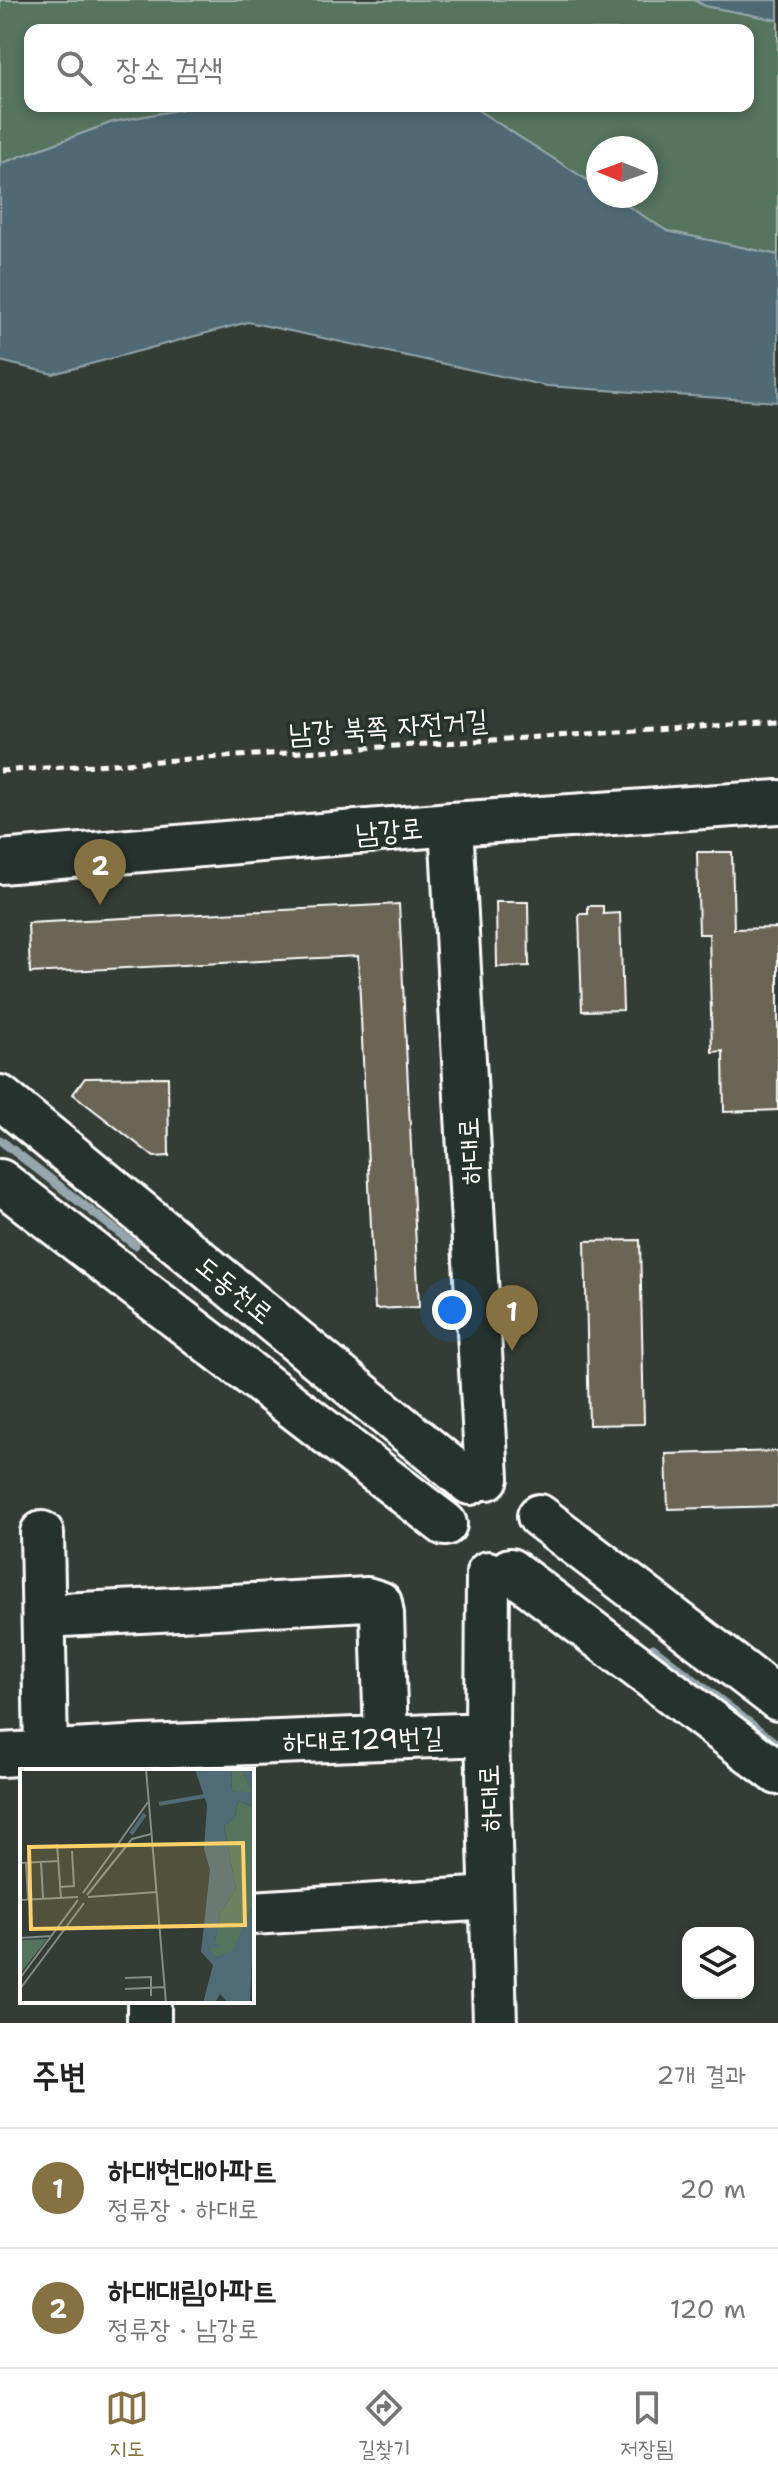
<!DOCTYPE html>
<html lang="ko">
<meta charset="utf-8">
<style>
:root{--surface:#fff;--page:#f2f2f2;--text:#222;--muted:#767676;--line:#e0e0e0;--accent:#857141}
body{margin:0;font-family:"Shantell Sans","Poor Story",sans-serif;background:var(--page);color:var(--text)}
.controls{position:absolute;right:24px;bottom:24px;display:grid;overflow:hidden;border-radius:16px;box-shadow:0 4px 12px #0003}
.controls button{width:72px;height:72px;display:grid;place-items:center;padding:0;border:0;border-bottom:2px solid var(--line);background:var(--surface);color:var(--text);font:40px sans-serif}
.compass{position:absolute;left:586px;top:136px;width:72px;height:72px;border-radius:50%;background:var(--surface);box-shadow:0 4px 12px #0003;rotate:271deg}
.you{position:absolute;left:452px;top:1310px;width:28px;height:28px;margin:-20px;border:6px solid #fff;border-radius:50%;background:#1a73e8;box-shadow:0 0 0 12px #1a73e833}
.badge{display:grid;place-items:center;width:52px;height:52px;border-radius:50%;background:var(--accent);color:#fff;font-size:26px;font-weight:700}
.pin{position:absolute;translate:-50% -66px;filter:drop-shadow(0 2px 4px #0008)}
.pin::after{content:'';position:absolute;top:42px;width:28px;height:24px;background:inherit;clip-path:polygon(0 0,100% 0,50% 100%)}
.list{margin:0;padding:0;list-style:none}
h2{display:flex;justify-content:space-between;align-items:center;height:104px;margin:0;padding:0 32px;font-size:34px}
h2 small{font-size:26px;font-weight:400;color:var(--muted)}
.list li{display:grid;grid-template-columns:52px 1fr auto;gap:24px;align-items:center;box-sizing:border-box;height:120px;padding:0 32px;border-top:2px solid var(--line)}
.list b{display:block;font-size:30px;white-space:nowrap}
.list p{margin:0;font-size:26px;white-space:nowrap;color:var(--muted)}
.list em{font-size:26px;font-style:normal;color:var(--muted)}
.icon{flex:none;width:44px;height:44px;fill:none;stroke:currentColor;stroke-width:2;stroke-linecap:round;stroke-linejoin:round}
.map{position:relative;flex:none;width:778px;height:2023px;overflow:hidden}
.search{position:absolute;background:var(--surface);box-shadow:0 4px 12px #0003;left:24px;right:24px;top:24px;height:88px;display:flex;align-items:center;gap:20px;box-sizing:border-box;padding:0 28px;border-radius:16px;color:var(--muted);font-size:30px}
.sheet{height:344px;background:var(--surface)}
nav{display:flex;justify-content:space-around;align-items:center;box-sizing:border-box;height:112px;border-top:2px solid var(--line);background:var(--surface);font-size:22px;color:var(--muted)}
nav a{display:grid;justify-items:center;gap:4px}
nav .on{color:var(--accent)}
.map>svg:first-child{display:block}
.green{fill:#54745e;stroke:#aabaae;stroke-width:2}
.water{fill:#4f6b75;stroke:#95a6ac;stroke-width:2}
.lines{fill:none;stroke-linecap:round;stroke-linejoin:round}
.stream{stroke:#95a6ac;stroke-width:9}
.building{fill:#6b6554;stroke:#fff;stroke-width:2}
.minor-casing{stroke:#fff;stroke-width:48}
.path{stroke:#fff;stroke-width:5;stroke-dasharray:8 6;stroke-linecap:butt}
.minor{stroke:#26332d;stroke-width:42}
.labels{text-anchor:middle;stroke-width:7;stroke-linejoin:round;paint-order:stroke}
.street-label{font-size:28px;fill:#fff;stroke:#26332d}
.inset-river{fill:none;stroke:#4f6b75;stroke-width:4}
.inset-road{fill:none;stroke:#858b86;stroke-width:2}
.view{fill:#ffd166;fill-opacity:0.15;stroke:#ffd166;stroke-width:4}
.inset-edge{fill:none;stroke:#fff;stroke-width:4}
</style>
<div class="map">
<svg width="778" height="2023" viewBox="0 0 778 2023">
<rect width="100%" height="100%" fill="#343d35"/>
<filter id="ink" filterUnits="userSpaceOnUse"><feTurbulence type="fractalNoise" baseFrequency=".0125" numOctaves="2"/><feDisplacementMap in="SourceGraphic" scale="16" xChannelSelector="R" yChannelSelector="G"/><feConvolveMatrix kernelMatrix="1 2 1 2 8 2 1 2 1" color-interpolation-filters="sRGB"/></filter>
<g filter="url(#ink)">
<path class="green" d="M0,0h694l11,6 73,14v235l-111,-24 -55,-35h34v-48h-48v39l-127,-81h277v-76h-718v76h170l-87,16 -113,42z"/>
<path class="water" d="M694,0h84v20l-73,-14z
M200,106h271l127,81v9h14l55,35 111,24v147l-231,-16 -299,-64 -195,52 -53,-13v-197l113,-42z"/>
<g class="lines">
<path class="stream" d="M0,1140l135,105
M653,1648l125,97"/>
</g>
<path class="building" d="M697,852h35l2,77 44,-1v182l-54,2 -1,-61 -11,1 -3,-118h-10z
M496,902h32l1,64 -32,1z
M399,904l20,403 -44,2 -17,-353 -328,17 -2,-50z
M588,906h15v8l17,-1 3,97 -41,1 -3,-97h9z
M168,1077l1,79 -15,1 -81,-63 12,-16z
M640,1240l4,184 -55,1 -4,-184z
M778,1451v55l-110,3 -2,-55z"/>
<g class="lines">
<defs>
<path id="minor" d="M451,824l36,654
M0,862l451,-38 327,-22
M0,1097l470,386
M0,1181l445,343
M539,1516l239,183
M42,1533l4,220
M510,1570l268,203
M488,1573l-1,161 8,289
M44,1616l323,-17 13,4 2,11 4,124
M0,1755l143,-8 344,-13
M252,1913l239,-15
M149,2001v22"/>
</defs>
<use href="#minor" class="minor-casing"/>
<path class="path" d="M0,771l778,-49"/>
<use href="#minor" class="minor"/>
</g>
</g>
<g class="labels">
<g class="street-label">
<text transform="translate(388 726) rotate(-4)" y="10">남강 북쪽 자전거길</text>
<text transform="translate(389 830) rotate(-5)" y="10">남강로</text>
<text transform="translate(469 1151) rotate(-93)" y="10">하대로</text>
<text transform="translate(235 1289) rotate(39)" y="10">도동천로</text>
<text transform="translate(363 1739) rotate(-2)" y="10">하대로129번길</text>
<text transform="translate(489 1798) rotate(-92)" y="10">하대로</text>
</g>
</g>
<g transform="translate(20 1769)">
<rect width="234" height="234" fill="#343d35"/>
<path d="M211,0h11l10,25 -20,-4zM218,32l16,6v96l-21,48 -17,7 -7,-9 5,-3 6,-32 16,-25 -12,-63 11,-9zM27,170l-27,35v-34z" fill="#54745e"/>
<path d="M175,0h36l1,21 19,3 -9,-24h12v38l-16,-6 -3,16 -11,9 12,63 -16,25 -5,27 5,7h-11l7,10 17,-8 21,-47 -4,100h-22l-8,-9 -5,9h-12l10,-38 -12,-13 9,-82 -6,-21 3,-44z" fill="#4f6b75"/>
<path class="inset-river" d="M139,35l46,-8M111,65l14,-20"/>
<path class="inset-road" d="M126,0l20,234M37,75l4,54M21,93l2,36M0,94l39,-2M6,94l2,36M40,118l14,-1 -2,-35M63,124l65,-91M67,126l45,-56 19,-5M68,128l69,-5M0,131l58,-3M0,169l32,-2M0,209l58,-78M105,209l26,-1v19M0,220l64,-86M105,220l40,-2"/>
<path class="view" d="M223,74l2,82 -214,4 -2,-82z"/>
<rect width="234" height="234" class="inset-edge"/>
</g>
</svg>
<div class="controls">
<button><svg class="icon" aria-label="layers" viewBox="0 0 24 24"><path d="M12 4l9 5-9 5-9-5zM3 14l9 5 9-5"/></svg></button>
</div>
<svg class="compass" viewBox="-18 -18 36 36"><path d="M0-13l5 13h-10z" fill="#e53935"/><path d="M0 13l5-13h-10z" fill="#767676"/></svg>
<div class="you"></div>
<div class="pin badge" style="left:512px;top:1351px">1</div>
<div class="pin badge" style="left:100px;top:905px">2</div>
<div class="search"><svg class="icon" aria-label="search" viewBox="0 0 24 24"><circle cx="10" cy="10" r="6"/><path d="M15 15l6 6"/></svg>장소 검색</div>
</div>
<section class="sheet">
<h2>주변<small>2개 결과</small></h2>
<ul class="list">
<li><span class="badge">1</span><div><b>하대현대아파트</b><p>정류장 · 하대로</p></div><em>20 m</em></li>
<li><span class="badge">2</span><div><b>하대대림아파트</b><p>정류장 · 남강로</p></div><em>120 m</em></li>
</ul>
</section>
<nav>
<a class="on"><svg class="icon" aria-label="map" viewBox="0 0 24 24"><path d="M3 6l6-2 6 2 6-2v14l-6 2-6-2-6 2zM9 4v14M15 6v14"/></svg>지도</a>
<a><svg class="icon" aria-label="directions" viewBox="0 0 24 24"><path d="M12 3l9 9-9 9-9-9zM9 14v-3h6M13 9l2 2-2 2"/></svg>길찾기</a>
<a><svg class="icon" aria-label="saved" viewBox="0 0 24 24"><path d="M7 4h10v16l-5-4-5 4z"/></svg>저장됨</a>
</nav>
